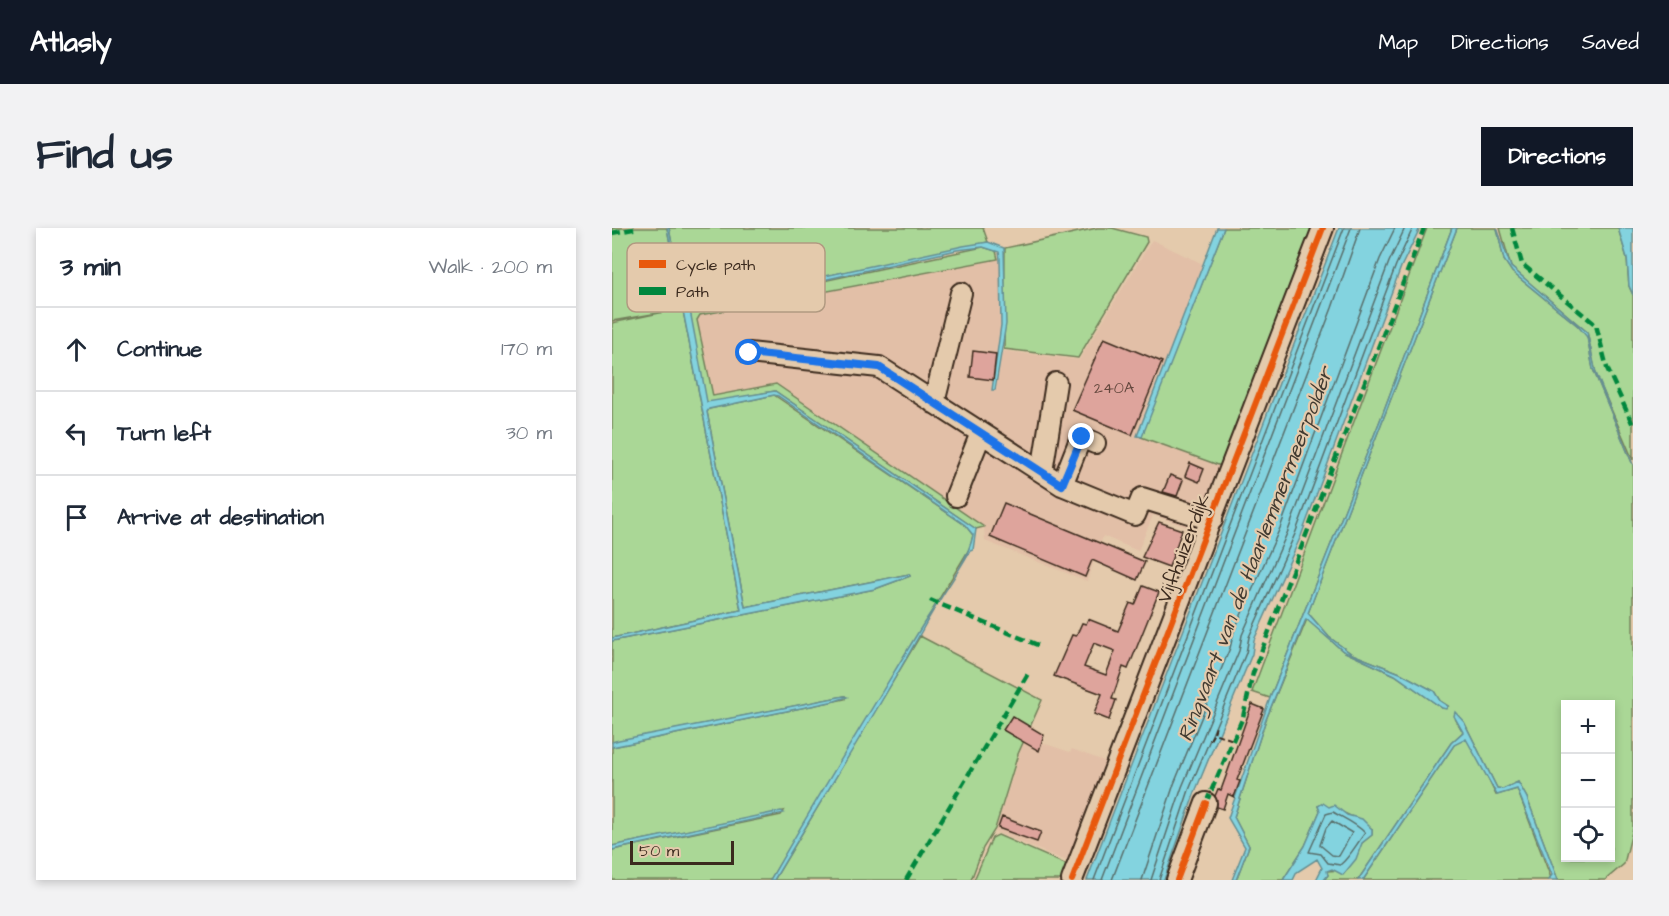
<!DOCTYPE html>
<meta charset="utf-8">
<style>
:root{--surface:#fff;--page:#f2f2f3;--text:#1f2937;--muted:#747a83;--line:#e0e1e3;--accent:#111827}
body{margin:0;font-family:"Architects Daughter",sans-serif;background:var(--page);color:var(--text)}
.controls{position:absolute;right:18px;bottom:18px;display:grid;overflow:hidden;border-radius:0px;box-shadow:0 3px 9px #0003}
.controls button{width:54px;height:54px;display:grid;place-items:center;padding:0;border:0;border-bottom:2px solid var(--line);background:var(--surface);color:var(--text);font:30px sans-serif}
.scale{position:absolute;left:18px;bottom:15px;width:104px;box-sizing:border-box;padding-left:6px;border:3px solid #3b2a1e;border-top:0;font-size:16px;line-height:21px;white-space:nowrap;color:#3b2a1e;-webkit-text-stroke:4px #e4caac;paint-order:stroke}
.stop{position:absolute;width:18px;height:18px;margin:-14px;border:4px solid #1a73e8;border-radius:50%;background:#fff}
.stop.end{background:#1a73e8;border-color:#fff;box-shadow:0 2px 6px #0008}
.list{margin:0;padding:0;list-style:none}
h2{display:flex;justify-content:space-between;align-items:center;height:78px;margin:0;padding:0 24px;font-size:26px}
h2 small{font-size:20px;font-weight:400;color:var(--muted)}
.list li{display:grid;grid-template-columns:39px 1fr auto;gap:18px;align-items:center;box-sizing:border-box;height:84px;padding:0 24px;border-top:2px solid var(--line)}
.list b{display:block;font-size:22px;white-space:nowrap}
.list em{font-size:20px;font-style:normal;color:var(--muted)}
.icon{flex:none;width:33px;height:33px;fill:none;stroke:currentColor;stroke-width:2;stroke-linecap:round;stroke-linejoin:round}
.map{position:relative;flex:none;width:1021px;height:652px;overflow:hidden;border-radius:0px}
header{display:flex;align-items:center;gap:36px;box-sizing:border-box;height:84px;padding:0 30px;background:var(--accent);color:#fff}
header strong{font-size:28px}
nav{display:flex;gap:33px;margin-inline-start:auto;font-size:21px}
.intro{display:flex;align-items:center;justify-content:space-between;box-sizing:border-box;height:144px;padding:0 36px}
h1{margin:0;font-size:42px}
.button{padding:15px 27px;border-radius:0px;background:var(--accent);color:#fff;font-size:21px;font-weight:700}
main{display:flex;gap:36px;padding:0 36px}
aside{flex:1;background:var(--surface);border-radius:0px;box-shadow:0 3px 9px #0003}
.map>svg:first-child{display:block}
.built{fill:#e2bfa7}
.green{fill:#aad796;stroke:#72805a;stroke-width:1.5;fill-rule:evenodd}
.water{fill:#83d3df;stroke:#668f92;stroke-width:1.5}
.lines{fill:none;stroke-linecap:round;stroke-linejoin:round}
.shore{stroke:#586e6b;stroke-width:1.5}
.building{fill:#dea49c;stroke:#3b2a1e;stroke-width:1.5;fill-rule:evenodd}
.minor-casing{stroke:#3b2a1e;stroke-width:24}
.path{stroke:#3b2a1e;stroke-width:2;stroke-dasharray:6 4.5;stroke-linecap:butt}
.minor{stroke:#e4caac;stroke-width:20}
.quiet{stroke:#00873e;stroke-width:4.5;stroke-dasharray:9 4.5;stroke-linecap:butt}
.cycleway-casing{stroke:#e4caac;stroke-width:10}
.cycleway{stroke:#e8590c;stroke-width:6}
.route{stroke:#1a73e8;stroke-width:8}
.labels{text-anchor:middle;stroke-width:4.5;stroke-linejoin:round;paint-order:stroke}
.number-label{font-size:16px;fill:#64483e}
.street-label{font-size:20px;fill:#3b2a1e;stroke:#e4caac}
.water-label{font-size:21px;font-style:italic;fill:#423b31;stroke:#e4caac}
.key{fill:#e4caac;stroke:#b19a81;stroke-width:1.5}
.key-label{font-size:16px;fill:#3b2a1e}
</style>
<header>
<strong>Atlasly</strong>
<nav><a>Map</a><a>Directions</a><a>Saved</a></nav>
</header>
<div class="intro"><h1>Find us</h1><a class="button">Directions</a></div>
<main>
<aside>
<h2>3 min<small>Walk · 200 m</small></h2>
<ul class="list">
<li><svg class="icon" aria-label="ahead" viewBox="0 0 24 24"><path d="M12 20V5M6 11l6-6 6 6"/></svg><div><b>Continue</b></div><em>170 m</em></li>
<li><svg class="icon" aria-label="left" viewBox="0 0 24 24"><path d="M17 20v-9H6M10 6l-5 5 5 5"/></svg><div><b>Turn left</b></div><em>30 m</em></li>
<li><svg class="icon" aria-label="arrive" viewBox="0 0 24 24"><path d="M6 21V4h12l-3 4 3 4H6"/></svg><div><b>Arrive at destination</b></div></li>
</ul>
</aside>
<div class="map">
<svg width="1021" height="652" viewBox="0 0 1021 652">
<rect width="100%" height="100%" fill="#e4caac"/>
<filter id="ink" filterUnits="userSpaceOnUse"><feTurbulence type="fractalNoise" baseFrequency=".0167" numOctaves="2"/><feDisplacementMap in="SourceGraphic" scale="12" xChannelSelector="R" yChannelSelector="G"/><feConvolveMatrix kernelMatrix="1 2 1 2 8 2 1 2 1" color-interpolation-filters="sRGB"/></filter>
<g filter="url(#ink)">
<path class="built" d="M540,12l51,24 -66,172 84,30 -23,65 -45,-16 -15,36 -35,-15 -16,45 -102,-40 -1,-14 -208,-143 -63,12 -16,-76 3,-5 298,-56h2l1,66 -8,55v10h3l3,-32 5,-7 75,9z
M413,509l45,15 2,-3 37,14 -37,100 -77,-31z"/>
<path class="green" d="M0,0h55l74,382 -129,28v-315l52,-11 -52,9z
M57,0h314l5,14 -296,63h-5l-5,-6z
M485,0h15l34,9 1,5 -69,116 -74,-9 1,-101z
M612,0h89l-92,238 -80,-29z
M815,0h25l-71,190 -111,280 -18,-6z
M845,0h40l7,32 8,12 66,54 9,10 6,33 40,96v363l-9,36 -19,16h-47l-31,-82 -9,-16 -15,7 -6,-1 -33,-66 -8,-2 7,12 -12,11 -93,137h-34l4,-5 -2,-4 18,-1 18,-27 10,-8v-6c-17,-11 -32,-21 -54,-23l2,5 -15,35 -22,34h-47l13,-34 -15,-29 31,-95 42,-103 36,32 52,24 47,33 6,-2 -8,-5 -6,-10 -34,-18 -48,-19 -23,-17 -21,-24zM954,476h45v154h-45z
M888,0h118l9,30 2,28 4,9v165l-37,-86 -9,-42 -76,-65z
M371,19l13,4 2,8 -298,56 -3,5 16,76 63,-12 208,143 -8,2 -201,-138 -66,12 -3,-2 -17,-87 3,-5z
M162,167l191,130 8,10 -2,11 -201,334h-158v-30l169,-35 3,-4 -172,35v-99l223,-46 10,-2v-3l-233,46v-101l263,-52 35,-13 -1,-2 -10,2 -154,31 -38,-195 2,-3z
M308,408l122,64 -24,54 -23,75 -12,19 -12,32h-197z
M850,511h4l6,7 24,49 21,-6 34,89 -3,2h-185l91,-135z
M386,607l69,30 -3,15h-90l18,-42z"/>
<path class="water" d="M55,0h2l13,71 9,6 272,-59 25,-4 16,6 2,76 -11,66h-3l9,-65 -1,-66 -1,-7 -16,-5 -26,3 -267,60 17,92 68,-11 201,138 -3,21 -3,1c-14,25 -31,48 -45,74 -47,86 -101,170 -151,255h-4c49,-86 101,-170 152,-254 16,-26 45,-61 51,-91l-8,-10 -187,-129 -4,-1 -65,14 -2,3 38,195 164,-33 1,2 -35,13 -263,52v-3l129,-28z
M605,0h7l-82,209 -5,-1z
M727,0h81l-19,39 -100,269 -47,104 -2,14 -57,138 -31,88h-77z
M840,0h5l-149,385 21,24 23,17 48,19 34,18 6,10 8,5 -2,3 -4,-1 -47,-33 -52,-24 -37,-32 -41,103 -31,95 15,29 -13,34h-4l13,-33 -17,-29 2,-6 40,-114 111,-280z
M885,0l14,39 76,65 9,41 37,92 -40,-96 -6,-32 -9,-11 -66,-54 -8,-12z
M1006,0h15v67l-4,-9 -2,-28z
M232,468l3,1 -12,4 -223,46v-5l7,-2z
M843,484l9,10 33,66 6,1 15,-7 9,16 31,82h-10l4,-5 -35,-86 -20,6 -31,-56 -12,6 -91,135h-5l93,-137 12,-11 -9,-16z
M711,575l6,4 5,-2 13,10 15,4 10,10v6l-10,8 -6,16 -13,16 -11,-6 -5,2 1,4 -4,5h-8l6,-12 -5,-9 -20,13 -4,8h-10l22,-34 15,-35 -2,-5z
M169,583l3,2 -172,37v-4z"/>
<g class="lines">
<path class="shore" d="M721,584c10,6 24,12 32,21 -8,10 -15,24 -25,32l-12,-2 -7,-9 -12,-2 17,-38z
M720,593l20,12 -13,23 -7,-1 -12,-10 6,-17z
M482,652l250,-652
M490,652l249,-652
M500,652l220,-572 28,-80
M530,652l32,-96 56,-136 4,-17 46,-103 100,-269 15,-31
M539,652l31,-93 57,-136 3,-16 46,-104 101,-269 16,-34
M547,652l30,-90 57,-137 3,-16 46,-103 101,-269 17,-37"/>
</g>
<path class="building" d="M492,110l58,24 -30,73 -60,-25z
M361,123l23,3 -3,26 -23,-3z
M578,235l14,6 -5,13 -14,-6z
M558,247l13,5 -6,16 -14,-4z
M392,275l141,59 -8,18 -45,-20 -7,17 -95,-40z
M547,294l23,8 -13,37 -27,-10z
M531,358l16,6 -31,77 -5,-2 -11,32 4,1 -7,20 -15,-6 8,-20 -48,-18 18,-41 4,1 6,-13 4,1 2,-5 30,12 12,-28 5,2zM482,415l21,8 -9,24 -22,-8z
M640,476l12,5 -27,71 3,1 -6,16 -6,-3 -5,15 -6,-2 -2,-11 3,-7 3,1z
M400,488l32,19 -5,16 -36,-21z
M390,589l39,15 -4,10 -39,-14z"/>
<g class="lines">
<defs>
<path id="minor" d="M137,125l130,14 183,118 73,30 7,-17 70,22
M322,175l27,-110
M430,244l14,-89
M450,257l19,-48 14,6
M344,268l25,-63
M460,652l251,-652
M565,652l29,-77"/>
</defs>
<use href="#minor" class="minor-casing"/>
<path class="path" d="M602,505l3,-10
M598,512l4,-7 19,7"/>
<use href="#minor" class="minor"/>
<path class="quiet" d="M900,0l10,36 74,61 11,43 26,57
M0,5l26,-5
M318,372l110,46
M594,575l37,-86 10,-44 171,-445
M294,652l123,-208"/>
<defs>
<path id="cycleway" d="M460,652l251,-652
M565,652l29,-77"/>
</defs>
<use href="#cycleway" class="cycleway-casing"/>
<use href="#cycleway" class="cycleway"/>
</g>
</g>
<g class="lines" filter="url(#ink)">
<path class="route" d="M137,125l130,14 183,118 20,-48"/>
</g>
<g class="labels">
<g class="number-label">
<text x="502" y="165">240A</text>
</g>
<g class="street-label">
<text transform="translate(571 320) rotate(-69)" y="7">Vijfhuizerdijk</text>
</g>
<g class="water-label">
<text transform="translate(643 326) rotate(-69)" y="7">Ringvaart van de Haarlemmermeerpolder</text>
</g>
</g>
<rect x="15" y="15" width="198" height="69" rx="9" class="key"/>
<rect x="27" y="32" width="27" height="8" fill="#e8590c"/>
<rect x="27" y="59" width="27" height="8" fill="#00873e"/>
<g class="key-label">
<text x="64" y="42">Cycle path</text>
<text x="64" y="69">Path</text>
</g>
</svg>
<div class="controls">
<button>+</button>
<button>−</button>
<button><svg class="icon" aria-label="locate" viewBox="0 0 24 24"><circle cx="12" cy="12" r="6"/><path d="M12 2v4M12 18v4M2 12h4M18 12h4"/></svg></button>
</div>
<div class="scale">50 m</div>
<div class="stop" style="left:137px;top:125px"></div>
<div class="stop end" style="left:470px;top:209px"></div>
</div>
</main>
